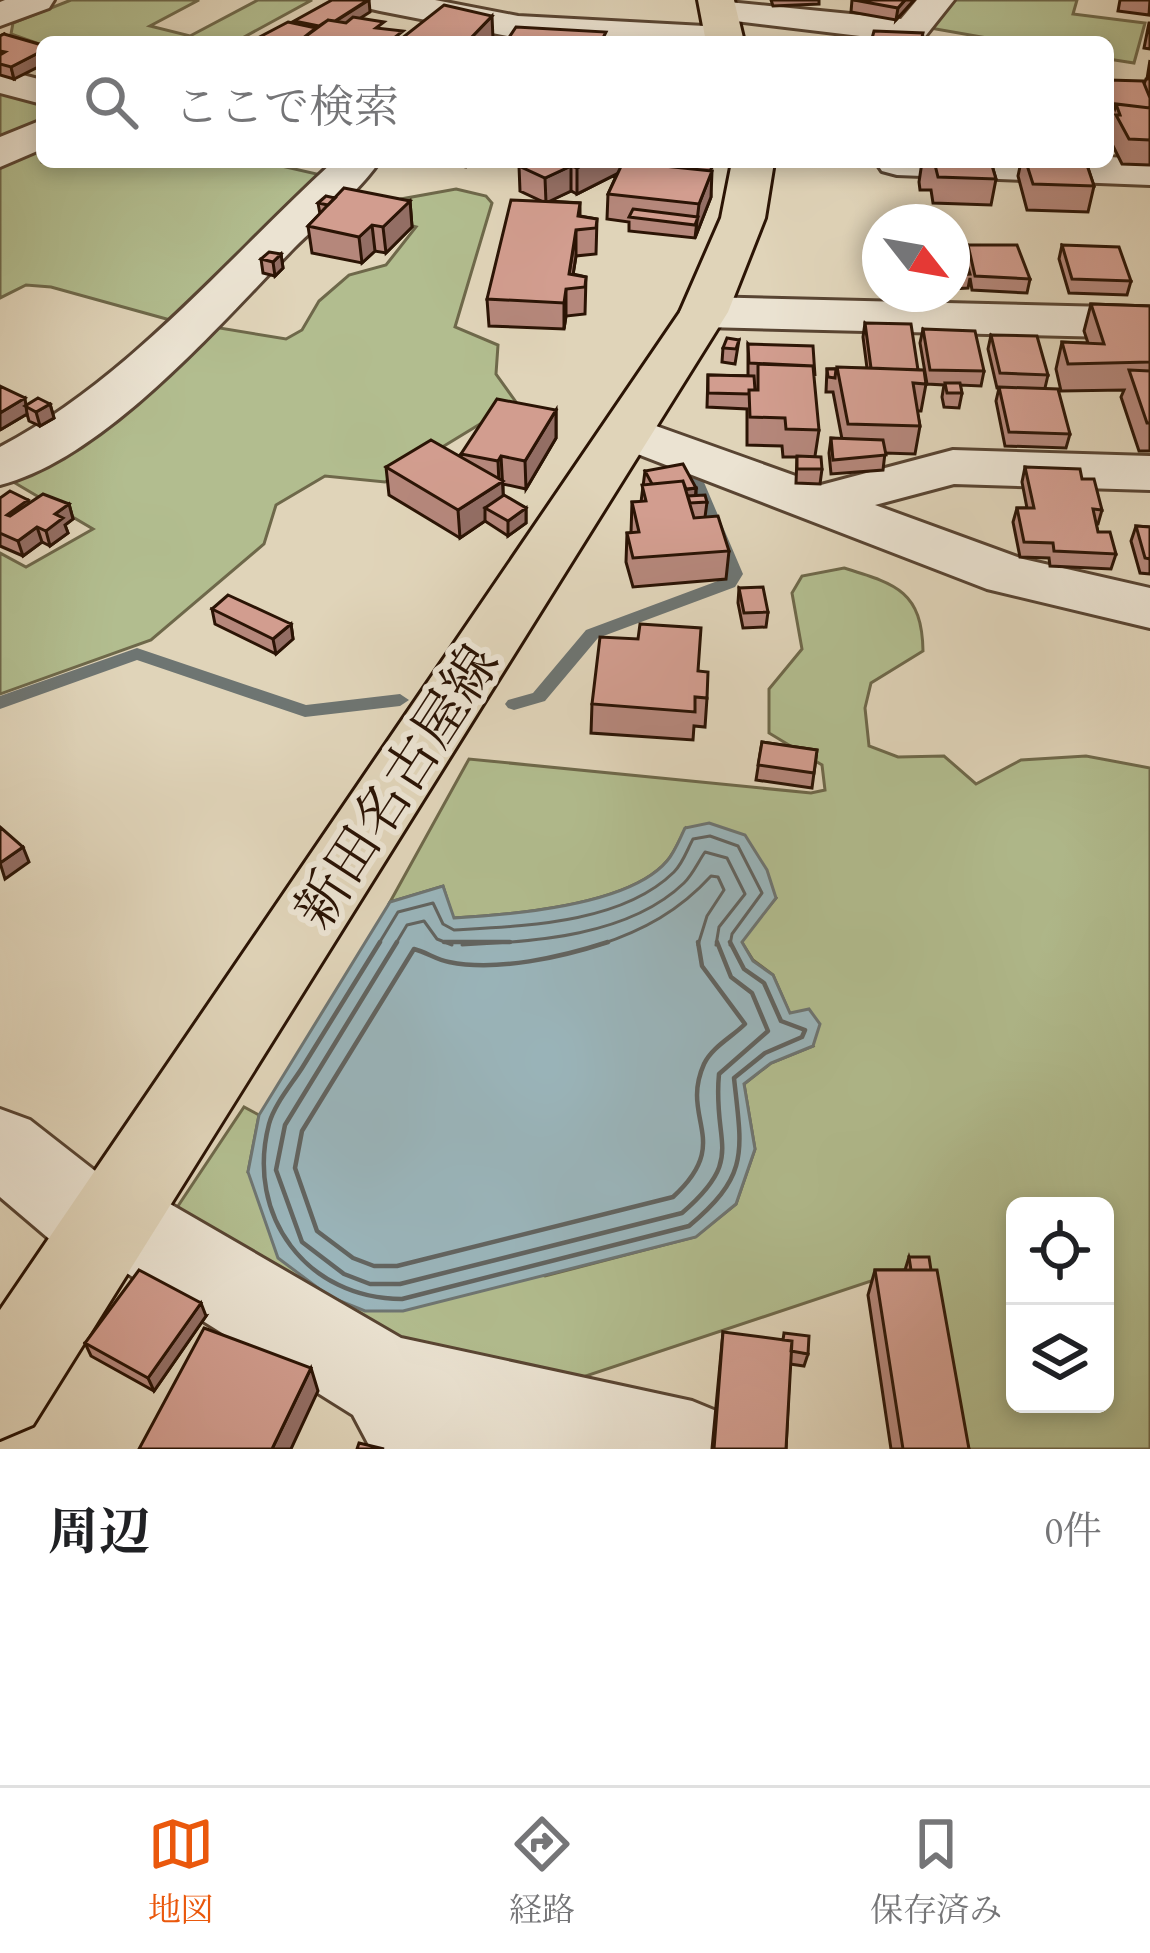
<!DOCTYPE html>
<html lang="ja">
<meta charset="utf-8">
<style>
:root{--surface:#fff;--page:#f6f6f6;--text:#202124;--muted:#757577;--line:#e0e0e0;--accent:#ea580c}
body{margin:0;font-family:"EB Garamond","Noto Serif JP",serif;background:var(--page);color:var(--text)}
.controls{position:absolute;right:36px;bottom:36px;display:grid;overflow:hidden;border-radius:18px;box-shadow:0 6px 18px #0003}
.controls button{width:108px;height:108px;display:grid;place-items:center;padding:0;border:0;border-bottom:3px solid var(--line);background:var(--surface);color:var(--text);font:60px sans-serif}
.compass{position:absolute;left:862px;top:204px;width:108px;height:108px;border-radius:50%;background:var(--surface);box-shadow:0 6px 18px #0003;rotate:121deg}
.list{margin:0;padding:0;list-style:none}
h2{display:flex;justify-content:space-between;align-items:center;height:156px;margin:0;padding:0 48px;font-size:51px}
h2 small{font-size:39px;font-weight:400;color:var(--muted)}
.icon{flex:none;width:66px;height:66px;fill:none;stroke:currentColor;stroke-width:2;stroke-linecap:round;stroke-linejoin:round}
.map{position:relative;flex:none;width:1150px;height:1449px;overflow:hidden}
.search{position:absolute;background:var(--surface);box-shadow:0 6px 18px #0003;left:36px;right:36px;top:36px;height:132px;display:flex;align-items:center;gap:30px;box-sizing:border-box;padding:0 42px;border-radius:18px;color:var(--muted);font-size:45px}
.sheet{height:336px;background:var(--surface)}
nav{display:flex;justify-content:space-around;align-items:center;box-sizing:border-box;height:168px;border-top:3px solid var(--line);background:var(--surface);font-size:33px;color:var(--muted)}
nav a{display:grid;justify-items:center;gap:6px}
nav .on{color:var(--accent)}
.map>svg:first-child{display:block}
.green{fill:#b2bd8f;stroke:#6e684a;stroke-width:3;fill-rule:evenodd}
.water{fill:#9ab5bb;stroke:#6e7572;stroke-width:3}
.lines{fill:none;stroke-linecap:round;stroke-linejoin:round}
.shore-far1{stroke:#626460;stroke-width:3}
.shore{stroke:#626460;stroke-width:4.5}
.stream{fill:#6e7572;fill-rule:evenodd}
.minor-casing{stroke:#584432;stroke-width:6}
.major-casing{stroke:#2b1405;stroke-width:6}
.minor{fill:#ebe3d2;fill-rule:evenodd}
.major{fill:#e0d4b9;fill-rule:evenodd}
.wall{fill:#b5877b;stroke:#2b1405;stroke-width:3}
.shaded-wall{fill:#936e64;stroke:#2b1405;stroke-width:3}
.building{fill:#d29d8f;stroke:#2b1405;stroke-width:3}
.labels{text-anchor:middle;stroke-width:12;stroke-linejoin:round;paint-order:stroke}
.street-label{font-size:54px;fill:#2b1405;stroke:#ebe3d2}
</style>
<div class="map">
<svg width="1150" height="1449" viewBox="0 0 1150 1449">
<rect width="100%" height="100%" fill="#e0d4b9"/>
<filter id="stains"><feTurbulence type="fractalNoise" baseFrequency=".00167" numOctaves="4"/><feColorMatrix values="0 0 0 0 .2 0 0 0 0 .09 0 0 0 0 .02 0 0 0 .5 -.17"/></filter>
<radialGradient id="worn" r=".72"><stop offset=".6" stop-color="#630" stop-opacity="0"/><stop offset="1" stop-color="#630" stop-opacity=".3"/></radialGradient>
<path class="green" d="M71,0h128l-49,26 40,10 68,-36h54l-77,42 -193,3 -31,-11 2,-11z
M952,0h125l-4,14 72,9 -11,40 -26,-4v-17h-98l-80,-14z
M0,88l42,11v23l-42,23z
M42,138v24h222l66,15 -149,146 -130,-36 -25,-2 -26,13v-137z
M456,189l30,7 6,7 -37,124 43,18 -2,29 20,28 -131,80 -60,-6 -49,29 -12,39 -113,96 -151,54v-141l26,14 67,-38 -78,-46 5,-10 194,-146 72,12 16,-9 17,-29 30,-26 37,-10 30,-38 -35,-9 20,-19z
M844,568c52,16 78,23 79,83l-52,32 -6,25 4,38 29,11 46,-1 32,28 45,-24 65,-4 64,12v681h-186l-36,-187 -375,125 -160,-27 -225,-139 76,-114 15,8 -11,57 297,104 150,-39 41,-33 19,-55 -11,-65 27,-21 42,-17 -23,-32 -17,-39 -20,-15 -12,-19 35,-43 -90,-70c-6,10 -11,24 -19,33 -38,45 -158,54 -214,57l-10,-32 -53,16 79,-143 342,34 14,-3 -3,-25 -53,-32v-44l33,-40 -10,-56 10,-17zM1015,1206h90v198h-90z"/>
<path class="water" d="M709,823l36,12 22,35 9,28 -34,44 11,19 20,14 17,38 19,-4 11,15 -7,22 -42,17 -27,21 11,65 -19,55 -40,33 -293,74h-38l-35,-14 -52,-39 -30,-86 11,-57 131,-213 53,-16 11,32c55,-3 175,-12 213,-57 8,-9 13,-23 18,-33z"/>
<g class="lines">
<path class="shore-far1" d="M378,945l20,-33 35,-9 10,21 11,6c69,-4 167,-6 220,-58 9,-9 13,-22 19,-33l17,-3 28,10 24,47 -30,41 -2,11
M395,945l12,-20 17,-4 13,18 15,6
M462,945c72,-3 167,-9 222,-62 9,-9 14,-21 21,-31l22,6 18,36 -26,33 -3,18
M599,945c45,-15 80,-34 112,-69l7,1 6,13 -17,26 -9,29"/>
<path class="shore" d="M380,942c-26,42 -52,84 -78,126 -11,17 -28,37 -33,56 -24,92 38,175 133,175l287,-73c61,-51 53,-74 45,-148l31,-25 37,-16 3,-7 -24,-9 -17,-38 -20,-14 -14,-27
M397,942l-112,183 -9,45 26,72 42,32 26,10h30l282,-71c65,-56 30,-68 37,-139l49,-43 -16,-38 -21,-16 -14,-35
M444,942h66
M608,942c-46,15 -111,30 -159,20 -12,-2 -23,-10 -35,-13l-112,182 -7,37 22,63 36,27 21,8h23l276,-69c61,-56 6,-77 31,-133 8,-17 28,-27 41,-40l-43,-58 -4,-24"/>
<path class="stream" d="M695,475l8,5 40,94 -8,13 -137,51 -53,63 -31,9 -6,-2 -3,-4 3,-4 25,-7 53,-63 137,-51 4,-5 -40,-94z
M137,648l169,57 94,-11 9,6 -9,6 -95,11 -168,-57 -137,49v-13z"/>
<defs>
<path id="minor" d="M5,0h49l-5,8 -49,18v-24z
M362,0h73l83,16 205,11 13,3 6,8 -3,4 -221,-4 -138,-27 -13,-3z
M708,0l193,19 16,-19h37l-31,39 -13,3 -191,-23 -13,-3 -5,-8z
M0,69l42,11v24l-42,-11z
M42,120v29l-42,18v-30z
M1108,157l42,2v26l-253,-10 -15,-4 -6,-9h232z
M333,162h46c-22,32 -57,58 -85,86 -74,76 -190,211 -294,237v-38c129,-68 227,-188 333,-285z
M704,297l446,11v30l-446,-11 -17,-5 -7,-10 7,-10z
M628,416l193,69 132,-35 197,6v34l-196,-6 -79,21 148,54 127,29v40l-163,-39 -378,-146 -8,-11 8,-11z
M0,1109l30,11 78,61 7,-3 31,12 255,148 291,63 34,14 14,34h-369l-18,-34 -236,-148 -12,5 -31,-12 -74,-63z"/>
<path id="major" d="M698,0h36l10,42h-38z
M732,162h42l-9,56 -37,94 -695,1113 -33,14v-129l680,-998 41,-94z"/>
</defs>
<use href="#minor" class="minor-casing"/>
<use href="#major" class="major-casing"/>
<use href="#minor" class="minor"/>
<use href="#major" class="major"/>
</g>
<path class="wall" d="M771,0h48v4l-46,2z
M852,0h62l-18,20 -45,-8z
M1120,0h30l-1,15 -31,-4z
M1149,23h1v26l-6,-1z
M4,34l10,45 -14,-4v-39z
M1150,60v105l-28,-1 -12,-24 2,-19 -4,-6v-35l36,4 2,-5h1z
M436,162h35l-5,5z
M501,162h139l-2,1 9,1v-2h68l-5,9 1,26 -16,41 -66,-7v-9l-22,-3 1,-25 9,-20 -40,20 -6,-3 -22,10 31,2v13l17,3 -1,35 -20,2 -3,18 13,3 -1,37 -19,2 -2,13 -75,-3 -2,-27 54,-98 -21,-10 -1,-25 2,-1z
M922,162h69l5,17 -5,26 -58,-2 -2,-13h-11l-1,-8z
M1021,162h65l8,24 -6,26 -61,-2 -9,-34z
M335,198l75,3 2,26 -26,26 -11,-2 -13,12 -50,-10 -4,-27 12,-12 -2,-11z
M952,243l14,17 2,-15 62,34 -3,14 -55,-3 -2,-12 -2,10 -16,1z
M1062,245l69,36 -4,14 -58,-2 -10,-34z
M281,254l2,14 -8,8 -12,-3 -2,-14z
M1091,304l59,2v145h-11l-18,-54 3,-7 -63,1 -5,-22 6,-27 26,1 -4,-12z
M865,323l53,47 8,14 -5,27h-4l3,15 -5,28 -30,-1 -2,17 -52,4 -2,-21 2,-15 11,1 -9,-47h-7l1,-23 40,-1 -4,-31z
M923,329l61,42 -3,15 -21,-1 2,8 -3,15 -15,-1 -2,-10 2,-12 -17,-1 -7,-41z
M991,335l57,40 -3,13 25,46 -4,14 -61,-2 -9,-45 3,-13h-2l-9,-39z
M739,340l-4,24 -13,-2 1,-14z
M748,344l71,86 -4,26 7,13 -2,15 -24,-1 1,-26h-14l-1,-11 -35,-1v-36l-40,-2 1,-32 40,1z
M50,404l4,14 -14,8 -11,-5 -2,-7 -27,16 27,-25z
M556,410v28l-30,51 -23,-5v12l23,12v15l-18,13 -23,-15 -25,17 -71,-43 -3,-28 75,-10v-3z
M1025,467l57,12 20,31 -4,14h-2l2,8 18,22 -5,15 -61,-3 -1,-8 -29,-1 -7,-35 4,-14h10l-5,-26z
M645,471l51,17v8l11,6 -2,15 24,34 -3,28 -93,8 -7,-25 1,-29h4l1,-31h9z
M0,498l28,2 1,3 40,1 4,15 -8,6 3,8 -18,13 -8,-4 -19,14 -23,-10z
M1136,526l14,1v47l-10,-1 -9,-32z
M739,588l29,24 -2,15 -23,1 -5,-25z
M212,609l79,15 2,15 -17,15 -61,-30z
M698,671l9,27 -2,29 -11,-1 -1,14 -102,-7 1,-29z
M762,742l55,8 -5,38 -56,-8z
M909,1257l60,192h-78l-23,-154 7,-25h30z
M206,1316l-52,75 -63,-35 -6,-13z
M723,1332l85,22 -4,12 -14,-2 -4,85h-74z"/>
<path class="shaded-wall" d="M369,0l1,12 -44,28 -1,-12z
M905,0h9l-18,20 2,-12z
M492,16l1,23 -3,3h-23z
M42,51v14l-28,14 -3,-12z
M590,162h50l-63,32v-26z
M571,166v25l-25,12 -1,-25z
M712,171l-1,26 -16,41 4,-34z
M410,201l2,26 -26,26 -3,-26z
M372,225l3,26 -13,12 -3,-26z
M576,230v26l-5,32 -2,-14z
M281,254l2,14 -8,8 -2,-14z
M566,289v27l-2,13v-26z
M25,398l2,16 -27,16v-17z
M50,404l4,14 -14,8 -4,-14z
M556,410v28l-30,51 -1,-28z
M501,456l3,53 -19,-1v13l-25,17 -2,-28 41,-26 -1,-23z
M696,488l-1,14 -38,-8z
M69,504l4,15 -8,6 3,8 -18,13 -4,-15 9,-17z
M526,508v15l-18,13v-15z
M37,527l5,15 -19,14 -5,-15z
M291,624l2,15 -17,15 -3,-15z
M23,847l6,15 -24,17 -5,-16z
M201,1303l5,13 -52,75 -6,-13z
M311,1368l7,23 -27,58h-19z"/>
<path class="building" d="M332,0h36l-33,21 -7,-1 -9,6 -25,-5z
M854,0h51l-7,8z
M444,5l48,11 -25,26h-146l-19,-3 26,-19 18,3 7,-6 31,5 -8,6 27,3 -9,7 7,1z
M288,22l28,6 -14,11 -1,3h-51z
M516,27l90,5 -5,10h-95z
M874,31l49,2 -1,4 15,2v3h-66z
M4,34l38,11v6l-31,16 -11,-3v-9l5,-3 -5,-1v-15z
M1108,80l35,1 7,17v10l-34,-4 -1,4 -2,-5 -5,-2z
M1116,104l34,4v32l-21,-1 -13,-24h4z
M528,162h62l-13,6 -6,-2 -26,12 -26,-12z
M623,162h2l87,9 -13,33 -91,-10z
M924,162h67l5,17 -58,-2 -3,-12 -11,-1z
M1026,162h60l8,24 -61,-2z
M344,188l66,13 -27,26 -11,-2 -13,12 -51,-11z
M326,196l9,2 -7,7 -10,-2z
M511,200l69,3 -2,13 19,3 -1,9 -20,2 -7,44 17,3 -1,10 -19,2 -2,14 -77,-4z
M633,209l65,8 -3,8 -66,-8z
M952,243h9l9,31 -18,1z
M968,245h49l13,34 -55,-3z
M1062,245l57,2 12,34 -59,-2z
M269,252l12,2 -8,8 -12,-3z
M1091,304l59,2v56l-82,2 -6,-22 42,2z
M865,323l46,1 7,46 -47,-2z
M923,329l52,2 9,40 -54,-1z
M991,335l46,1 11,39 -48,-2z
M727,338l12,2 -3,9 -13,-1z
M748,344l65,2 2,30 -2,-10 -64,-3z
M758,364l55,2 6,64 -33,-1 -1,-11 -35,-1 -1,-27h9z
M837,367l87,3 2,14 -13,-1 7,43 -72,-2z
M827,369h9l-1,9 -7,-1z
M1129,370l21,1v52h-3z
M708,375l46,1 1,14h-6v4l-41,-1z
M945,383h15l2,10h-15z
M0,386l25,12 -25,15z
M999,387l59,2 12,45 -61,-2z
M38,398l12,6 -14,8 -11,-6z
M497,399l59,11 -31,51 -24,-5 -3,5 -37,-7z
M831,438l52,2 3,15 -53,5z
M431,440l72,41 -45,29 -72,-43z
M797,456l24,1 1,12h-25z
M683,464l13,24 -10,1 -3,-8 -31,3 -7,-13z
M1025,467l55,2 2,10h12l8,31 -9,-1 5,23h12l6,22 -62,-3 -1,-8 -29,-1 -7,-34h17z
M683,481l11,37 24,-2 11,35 -96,7 -6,-25 12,-1 -7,-30 14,-1 -4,-16z
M10,491l18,9 -21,15 3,1 33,-22 26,10 -14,10 8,4 -17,13 -9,-4 -19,14 -18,-8v-35z
M504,495l22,13 -18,13 -23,-13z
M705,495l2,7 -17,1 -2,-7z
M1136,526l14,1v32l-5,-1z
M763,587l5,25 -24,1 -5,-25z
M228,595l63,29 -18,15 -61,-30z
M640,624l61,4 -3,43 10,1 -1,26 -12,-1v15l-103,-8 8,-67 38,2z
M762,742l55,8 -3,23 -56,-8z
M0,827l23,20 -23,16z
M909,1257h20l2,13h-20z
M139,1270l62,33 -53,75 -63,-35z
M875,1270h62l32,179h-66z
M204,1328l107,40 -39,81h-133z
M723,1332l69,9 -6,108h-72z
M784,1333l25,3 -1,18 -17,-3 1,-10 -9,-1z
M359,1443l25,6h-27z"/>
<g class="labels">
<g class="street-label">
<text transform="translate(396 786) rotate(-57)" y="19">新田名古屋線</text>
</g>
</g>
<rect width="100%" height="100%" filter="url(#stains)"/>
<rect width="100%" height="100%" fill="url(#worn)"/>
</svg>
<div class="controls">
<button><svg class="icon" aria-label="locate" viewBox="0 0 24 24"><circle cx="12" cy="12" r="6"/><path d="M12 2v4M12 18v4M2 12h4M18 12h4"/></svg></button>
<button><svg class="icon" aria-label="layers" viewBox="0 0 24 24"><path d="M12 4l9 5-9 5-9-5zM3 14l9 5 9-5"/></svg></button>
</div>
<svg class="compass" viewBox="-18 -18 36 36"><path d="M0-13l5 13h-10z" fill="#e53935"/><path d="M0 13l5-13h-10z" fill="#757577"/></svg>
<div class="search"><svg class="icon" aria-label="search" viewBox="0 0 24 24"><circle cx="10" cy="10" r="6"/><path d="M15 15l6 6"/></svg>ここで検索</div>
</div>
<section class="sheet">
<h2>周辺<small>0件</small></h2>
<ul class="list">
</ul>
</section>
<nav>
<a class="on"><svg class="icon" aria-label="map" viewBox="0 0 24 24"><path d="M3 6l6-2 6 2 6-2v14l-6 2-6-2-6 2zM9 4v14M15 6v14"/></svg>地図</a>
<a><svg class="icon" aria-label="directions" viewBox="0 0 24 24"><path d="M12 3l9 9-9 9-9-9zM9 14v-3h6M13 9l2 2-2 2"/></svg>経路</a>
<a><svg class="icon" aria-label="saved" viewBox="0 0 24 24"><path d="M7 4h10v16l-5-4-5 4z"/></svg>保存済み</a>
</nav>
